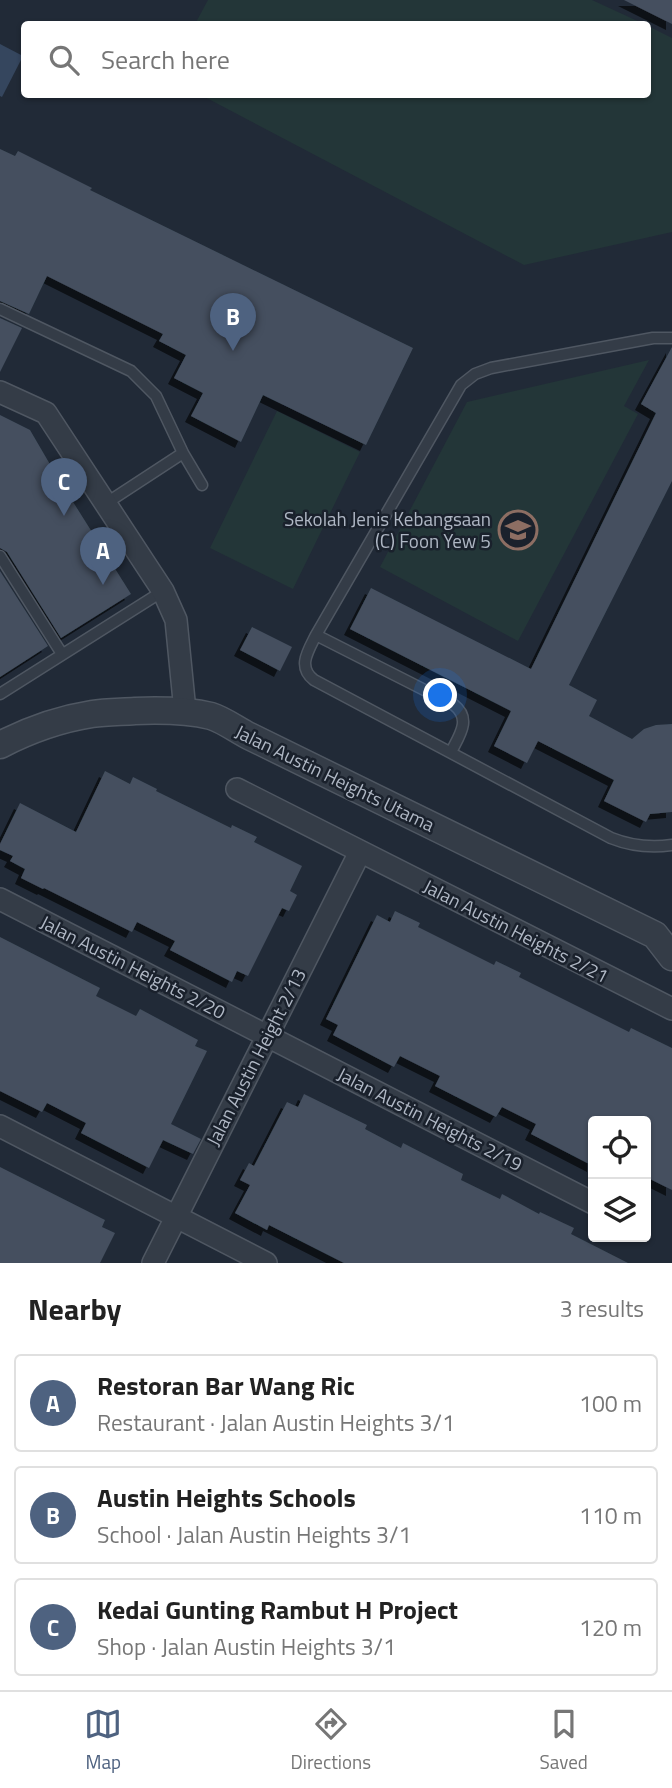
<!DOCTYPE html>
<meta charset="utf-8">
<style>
:root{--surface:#fff;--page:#f6f6f6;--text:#222;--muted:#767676;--line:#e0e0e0;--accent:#4e6280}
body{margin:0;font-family:"Titillium Web",sans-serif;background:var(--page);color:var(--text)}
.controls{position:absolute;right:21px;bottom:21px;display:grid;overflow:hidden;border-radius:7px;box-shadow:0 2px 5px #0004}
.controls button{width:63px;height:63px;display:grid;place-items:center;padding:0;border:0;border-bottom:2px solid var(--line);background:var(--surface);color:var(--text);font:35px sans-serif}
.you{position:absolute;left:441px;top:696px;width:24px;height:24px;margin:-18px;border:5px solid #fff;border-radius:50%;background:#1a73e8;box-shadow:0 0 0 10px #1a73e833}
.badge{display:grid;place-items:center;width:46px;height:46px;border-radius:50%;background:var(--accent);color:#fff;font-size:23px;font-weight:700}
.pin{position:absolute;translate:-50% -58px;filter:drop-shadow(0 2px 4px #0008)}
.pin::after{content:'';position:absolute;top:37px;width:24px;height:21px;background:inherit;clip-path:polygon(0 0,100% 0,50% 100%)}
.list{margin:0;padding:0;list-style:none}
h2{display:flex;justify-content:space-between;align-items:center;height:91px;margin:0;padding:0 28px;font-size:30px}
h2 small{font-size:23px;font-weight:400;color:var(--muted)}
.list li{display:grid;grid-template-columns:46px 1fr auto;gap:21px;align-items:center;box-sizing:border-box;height:98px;margin:0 14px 14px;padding:0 14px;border:2px solid var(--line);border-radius:7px}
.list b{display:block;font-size:26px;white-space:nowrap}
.list p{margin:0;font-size:23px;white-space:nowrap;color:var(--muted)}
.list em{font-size:23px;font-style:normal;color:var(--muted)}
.icon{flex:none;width:38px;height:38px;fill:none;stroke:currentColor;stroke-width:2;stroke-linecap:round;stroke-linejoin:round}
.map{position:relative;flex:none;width:672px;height:1263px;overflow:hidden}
.search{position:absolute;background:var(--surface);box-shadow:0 2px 5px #0004;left:21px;right:21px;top:21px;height:77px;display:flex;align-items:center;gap:18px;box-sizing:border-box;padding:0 24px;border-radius:7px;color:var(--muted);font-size:26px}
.sheet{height:427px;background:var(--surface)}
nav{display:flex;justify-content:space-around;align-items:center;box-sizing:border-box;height:98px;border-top:2px solid var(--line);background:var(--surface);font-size:19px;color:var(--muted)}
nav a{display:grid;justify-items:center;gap:4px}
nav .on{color:var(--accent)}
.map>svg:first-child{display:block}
.green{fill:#233638}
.water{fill:#35465e}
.building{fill:#44505f;filter:url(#shadow)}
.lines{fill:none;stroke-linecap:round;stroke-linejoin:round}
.service-casing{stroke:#4f5762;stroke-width:13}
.minor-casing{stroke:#4f5762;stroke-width:24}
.tertiary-casing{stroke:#4f5762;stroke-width:29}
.service{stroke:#343c47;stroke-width:10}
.minor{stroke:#343c47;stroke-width:21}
.tertiary{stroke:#343c47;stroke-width:26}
.labels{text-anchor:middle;stroke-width:5;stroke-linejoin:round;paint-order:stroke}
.poi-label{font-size:19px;fill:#afb7c4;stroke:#1a212c;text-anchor:end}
.street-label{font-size:19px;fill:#afb7c4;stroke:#1a212c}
</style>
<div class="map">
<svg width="672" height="1263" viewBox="0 0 672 1263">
<defs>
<filter id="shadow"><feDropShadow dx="-6" dy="6" stdDeviation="0" flood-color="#0009"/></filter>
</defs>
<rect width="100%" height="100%" fill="#212a37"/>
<path class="green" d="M208,0h384l52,24h-449z
M648,26l24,12v194l-148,33 -323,-170 447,-1z
M649,360l-25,46 14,8 -120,227 -138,-74 87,-165z
M277,411l83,41 -67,137 -83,-41z"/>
<path class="water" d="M0,44l23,12 -21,41 -2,-1z"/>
<path class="building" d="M624,0h48v24z
M0,149l15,7 3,-5 74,37 -2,2 323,158 -47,97 -103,-50 -22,47 -50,-26 12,-23 -29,-15 12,-23 -27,-14 4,-7 -116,-58 -18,38 -29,-13z
M0,318l22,10 -22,44z
M672,347v134l-103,204 28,15 -8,16 43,23 12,-10 12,-4 16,-1v88l-22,2 -4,8 -42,-21 10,-21 -76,-39 -11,22 -33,-17 17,-35 -161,-82 21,-41 160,81 125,-256 -15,-9z
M0,415l30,15 28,48 73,116 -70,44 -54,-86 -7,-4z
M0,571l48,75 -48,31z
M252,627l40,20 -12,24 -40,-21z
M105,771l25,13 3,-7 24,12 -1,2 75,37 1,-3 25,12 -3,5 48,24 -12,25 7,4 -8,16 -7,-3 -34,68 -11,-5 -5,11 -62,-32 5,-9 -38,-19 -5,10 -88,-44 -1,1 -22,-11 4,-9 -15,-8 3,-5 -13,-6v-6l20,-41 56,29z
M395,911l25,12 -2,4 76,38 2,-4 25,12 -2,4 110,55 2,-4 41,20v142l-26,-13v-56h-53v45l-62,-32 5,-10 -34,-17 -6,10 -61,-31 5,-10 -40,-20 -6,11 -61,-32 5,-10 -12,-6 51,-104 13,7z
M0,937l100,51 -4,8 40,20 4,-7 58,31 -3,6 12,5 -36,73 30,15 -8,15 -30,-14 -14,28 -68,-35 5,-10 -39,-20 -5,9 -42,-21z
M304,1094l63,31 -2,4 36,19 2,-5 60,31 -2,6 39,19 2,-5 37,20 1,-2 34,16 -3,6 57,29h-284l-75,-38 -2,5 -32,-17 15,-28 -10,-5 9,-17 5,3 33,-64 11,5z
M0,1167l105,53 -3,7 13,6 -15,30h-100z"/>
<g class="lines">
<defs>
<path id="service" d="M0,309l131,62 25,25 27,57 19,32
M672,338h-19l-162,30 -16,6 -14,11 -145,250c-8,16 -19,32 -2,45l297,158c20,8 40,10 61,7
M105,504l78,-51
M0,556l62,98
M316,635l138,70c18,14 5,31 -3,47
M0,694l163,-103"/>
<path id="minor" d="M0,392l46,21 117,178 13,29 9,91
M237,789l435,220
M0,899l593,304
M0,1126l266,137
M153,1263l207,-411"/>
<path id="tertiary" d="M0,745c29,-15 60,-26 92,-31 14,-2 29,-2 43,-3 25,-1 51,-1 76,5 13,4 26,14 38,20l406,199 17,22"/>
</defs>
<use href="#service" class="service-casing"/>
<use href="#minor" class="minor-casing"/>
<use href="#tertiary" class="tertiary-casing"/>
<use href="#service" class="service"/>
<use href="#minor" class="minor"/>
<use href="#tertiary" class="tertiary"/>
</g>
<defs>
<symbol id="school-ring" viewBox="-11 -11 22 22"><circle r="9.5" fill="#1a212c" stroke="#8d6e63" stroke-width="1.5"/><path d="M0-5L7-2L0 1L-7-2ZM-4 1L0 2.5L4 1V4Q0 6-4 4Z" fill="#8d6e63"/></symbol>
</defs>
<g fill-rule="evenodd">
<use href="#school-ring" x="496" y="508" width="44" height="44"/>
</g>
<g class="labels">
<g class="poi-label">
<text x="491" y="526">Sekolah Jenis Kebangsaan<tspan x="491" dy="22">(C) Foon Yew 5</tspan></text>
</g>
<g class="street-label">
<text transform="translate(335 778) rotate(26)" y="7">Jalan Austin Heights Utama</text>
<text transform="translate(516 931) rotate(27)" y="7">Jalan Austin Heights 2/21</text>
<text transform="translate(133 967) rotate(27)" y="7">Jalan Austin Heights 2/20</text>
<text transform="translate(256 1057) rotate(-63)" y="7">Jalan Austin Height 2/13</text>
<text transform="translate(430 1119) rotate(27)" y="7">Jalan Austin Heights 2/19</text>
</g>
</g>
</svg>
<div class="controls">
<button><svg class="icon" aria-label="locate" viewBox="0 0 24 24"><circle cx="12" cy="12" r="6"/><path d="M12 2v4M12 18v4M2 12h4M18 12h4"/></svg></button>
<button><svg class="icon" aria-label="layers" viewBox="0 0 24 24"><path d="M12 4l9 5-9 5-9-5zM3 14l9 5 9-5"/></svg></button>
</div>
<div class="you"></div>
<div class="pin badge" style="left:103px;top:585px">A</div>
<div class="pin badge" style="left:233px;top:351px">B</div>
<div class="pin badge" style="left:64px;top:516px">C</div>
<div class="search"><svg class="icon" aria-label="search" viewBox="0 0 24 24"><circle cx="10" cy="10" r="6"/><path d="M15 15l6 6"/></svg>Search here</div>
</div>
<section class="sheet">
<h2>Nearby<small>3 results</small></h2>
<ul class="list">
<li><span class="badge">A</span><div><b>Restoran Bar Wang Ric</b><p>Restaurant · Jalan Austin Heights 3/1</p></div><em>100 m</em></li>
<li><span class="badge">B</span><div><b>Austin Heights Schools</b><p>School · Jalan Austin Heights 3/1</p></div><em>110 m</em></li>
<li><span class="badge">C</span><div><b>Kedai Gunting Rambut H Project</b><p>Shop · Jalan Austin Heights 3/1</p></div><em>120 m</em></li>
</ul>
</section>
<nav>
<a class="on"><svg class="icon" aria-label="map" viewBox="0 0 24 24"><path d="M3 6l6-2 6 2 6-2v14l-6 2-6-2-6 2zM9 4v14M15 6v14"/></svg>Map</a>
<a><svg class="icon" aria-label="directions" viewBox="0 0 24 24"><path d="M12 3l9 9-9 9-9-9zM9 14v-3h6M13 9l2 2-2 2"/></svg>Directions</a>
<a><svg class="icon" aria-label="saved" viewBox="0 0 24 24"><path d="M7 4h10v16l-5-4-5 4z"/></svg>Saved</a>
</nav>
